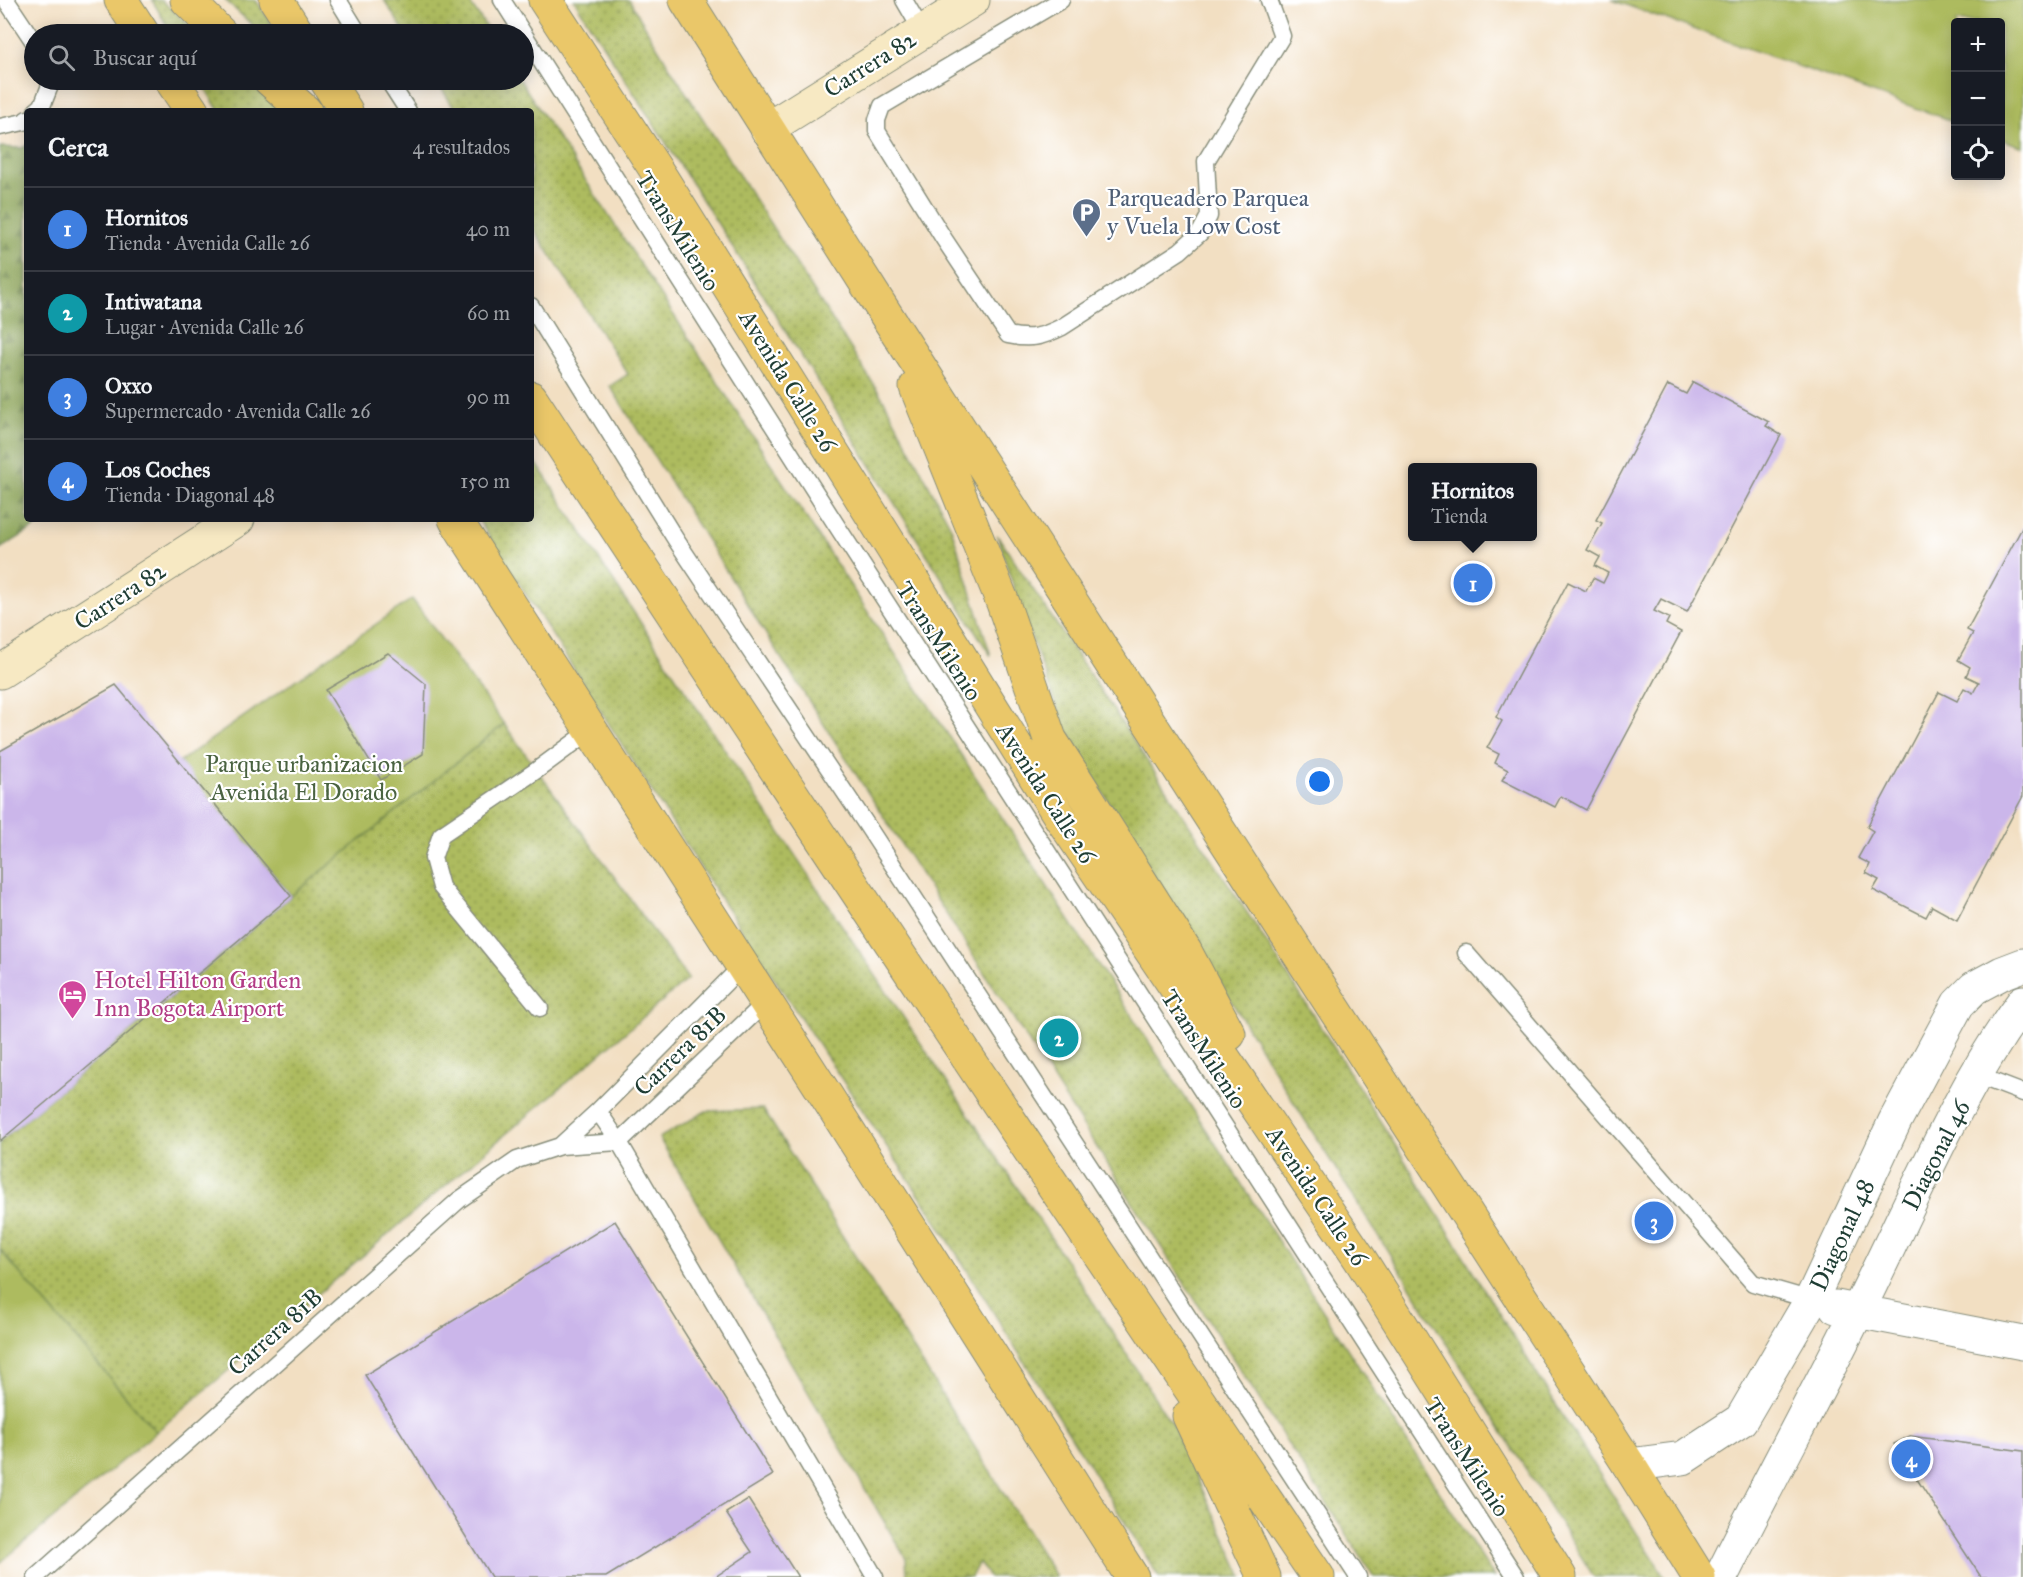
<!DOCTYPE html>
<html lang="es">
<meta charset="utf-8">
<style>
:root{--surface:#171b24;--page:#242831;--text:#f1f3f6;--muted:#9ea1a6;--line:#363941;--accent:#d1495b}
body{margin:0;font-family:"IM FELL Great Primer",serif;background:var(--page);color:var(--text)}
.controls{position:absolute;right:18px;top:18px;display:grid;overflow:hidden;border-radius:6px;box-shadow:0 3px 15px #0003}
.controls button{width:54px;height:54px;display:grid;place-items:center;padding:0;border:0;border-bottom:2px solid var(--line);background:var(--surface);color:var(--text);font:30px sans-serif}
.you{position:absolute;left:1320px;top:782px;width:21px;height:21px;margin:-15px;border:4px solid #fff;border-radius:50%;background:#1a73e8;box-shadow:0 0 0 9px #1a73e833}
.badge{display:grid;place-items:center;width:39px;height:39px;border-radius:50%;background:var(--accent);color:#fff;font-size:20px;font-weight:700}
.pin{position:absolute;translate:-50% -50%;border:3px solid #fff;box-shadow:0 2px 6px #0006}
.popup{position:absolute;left:1408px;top:463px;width:129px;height:78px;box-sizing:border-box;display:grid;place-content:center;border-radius:6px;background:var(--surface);filter:drop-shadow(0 2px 4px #0005);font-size:20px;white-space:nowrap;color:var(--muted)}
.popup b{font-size:22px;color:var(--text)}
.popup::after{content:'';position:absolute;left:50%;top:100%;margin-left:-12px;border:12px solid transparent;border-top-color:var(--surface)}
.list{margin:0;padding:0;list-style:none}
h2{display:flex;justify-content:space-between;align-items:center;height:78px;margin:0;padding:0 24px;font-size:26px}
h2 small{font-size:20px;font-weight:400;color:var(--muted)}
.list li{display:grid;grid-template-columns:39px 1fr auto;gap:18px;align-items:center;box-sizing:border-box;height:84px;padding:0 24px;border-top:2px solid var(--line)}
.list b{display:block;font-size:22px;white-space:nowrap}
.list p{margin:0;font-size:20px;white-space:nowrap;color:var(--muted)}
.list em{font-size:20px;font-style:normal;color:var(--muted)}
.icon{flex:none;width:33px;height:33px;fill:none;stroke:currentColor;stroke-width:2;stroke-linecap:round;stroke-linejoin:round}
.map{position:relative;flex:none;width:2023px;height:1577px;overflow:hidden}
.search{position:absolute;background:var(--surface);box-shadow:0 3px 15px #0003;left:24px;top:24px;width:510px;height:66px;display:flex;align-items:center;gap:15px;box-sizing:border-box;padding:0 21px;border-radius:33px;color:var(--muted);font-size:22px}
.panel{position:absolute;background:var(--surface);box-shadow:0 3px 15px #0003;left:24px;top:108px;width:510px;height:414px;border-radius:6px}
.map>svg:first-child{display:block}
.grass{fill:url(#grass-dots);stroke:#667c49;stroke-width:1.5}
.forest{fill:url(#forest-firs);stroke:#547044;stroke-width:1.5}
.park{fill:#adbb5e;stroke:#667c49;stroke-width:1.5}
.building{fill:#cbb6ea}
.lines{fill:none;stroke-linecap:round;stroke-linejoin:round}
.lane-casing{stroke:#888e7b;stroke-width:19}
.street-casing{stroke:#888e7b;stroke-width:35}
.secondary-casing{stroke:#888e7b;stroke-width:35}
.primary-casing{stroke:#888e7b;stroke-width:35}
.lane{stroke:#fff;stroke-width:16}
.street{stroke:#fff;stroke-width:33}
.secondary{stroke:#f7e9c3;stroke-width:33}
.primary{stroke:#eac769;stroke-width:33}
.labels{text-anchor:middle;stroke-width:4.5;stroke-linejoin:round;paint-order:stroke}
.street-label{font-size:24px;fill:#1f3d34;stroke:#fff}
.service-label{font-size:24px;fill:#4e5e75;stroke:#fff;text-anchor:start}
.park-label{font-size:24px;fill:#4a6341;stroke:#fff}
.hotel-label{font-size:24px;fill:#b23c85;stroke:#fff;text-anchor:start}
</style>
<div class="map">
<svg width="2023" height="1577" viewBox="0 0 2023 1577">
<defs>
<pattern id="grass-dots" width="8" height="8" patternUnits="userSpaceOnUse" patternTransform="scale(1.5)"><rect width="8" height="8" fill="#adbb5e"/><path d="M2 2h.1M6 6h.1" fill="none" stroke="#8c994e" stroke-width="1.8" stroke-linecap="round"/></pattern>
<pattern id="forest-firs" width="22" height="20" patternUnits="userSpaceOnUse" patternTransform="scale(1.5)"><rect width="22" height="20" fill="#8aa355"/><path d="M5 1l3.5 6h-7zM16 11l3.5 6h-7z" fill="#708647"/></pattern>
</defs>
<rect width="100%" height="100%" fill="#fff"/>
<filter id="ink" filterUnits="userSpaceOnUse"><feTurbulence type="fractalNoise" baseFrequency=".0167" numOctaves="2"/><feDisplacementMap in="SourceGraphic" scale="12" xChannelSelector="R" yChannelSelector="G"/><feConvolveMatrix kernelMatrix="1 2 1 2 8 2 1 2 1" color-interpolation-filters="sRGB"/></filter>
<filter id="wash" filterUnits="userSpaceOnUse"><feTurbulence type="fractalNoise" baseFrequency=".008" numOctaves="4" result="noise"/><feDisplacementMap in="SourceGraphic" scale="24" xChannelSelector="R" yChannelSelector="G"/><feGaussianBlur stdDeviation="1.35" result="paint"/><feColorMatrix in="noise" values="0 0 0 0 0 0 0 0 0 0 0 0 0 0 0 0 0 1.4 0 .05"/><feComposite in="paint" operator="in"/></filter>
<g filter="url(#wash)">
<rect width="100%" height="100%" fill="#f2dfc2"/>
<path class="grass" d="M152,0h9l38,34h-27z
M225,0h31l22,34h-16z
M384,0h84l23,34h-85z
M574,0h55l43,71 213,331 66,125 40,129 -266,-421z
M200,80h49l35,31h-65z
M436,80h84l708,1083 266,414h-120l-600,-930 -164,-261 18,-12 -97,-149v-114h-75z
M531,455l149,228 397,594 96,149 70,151h-84l-229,-366 -219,-327 -233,-365h53z
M997,535c131,197 263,393 388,594 93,149 184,300 280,448h-71l-303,-479 -179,-290 -49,-85 -41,-110z
M504,724l184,255 -532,453 -156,-182v-109l291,-245z
M763,1109l293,468h-67l-10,-15 -8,15h-64l-1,-18 -247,-421 47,-27z"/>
<path class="forest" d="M27,145v374h22l-49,30v-402l22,1z"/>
<path class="park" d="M1612,0h411v147l-22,-8 -1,-117h-44l-1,100z
M412,599l92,125 -213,172 -112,-134z
M0,1250l156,182 -156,131z"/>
<g id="blocks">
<path class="building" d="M1693,382l76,40 -3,4 15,9 -94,177 -26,-13 -7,12 15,7 -3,6 15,8 -95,178 -25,-14 -6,11 -53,-27 6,-10 -13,-7 4,-9 -12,-6 15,-27 -6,-4 72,-135 18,9 7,-13 10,5 5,-10 -13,-7 5,-9 -13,-7 15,-27 -6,-3 72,-135 18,9z
M2023,526v270l-66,124 -25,-14 -6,11 -53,-27 6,-10 -13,-7 4,-9 -12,-6 15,-27 -6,-4 72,-135 18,9 7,-13 9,5 6,-11 -13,-6 4,-9 -12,-7 15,-27 -6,-3z
M388,653l38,31 -3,70 -42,26 -55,-90z
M116,685l175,211 -291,245v-390z
M615,1221l158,254 -167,102h-115l-126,-202z
M1910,1436l113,15v126h-42l-87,-133z
M748,1499l50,78h-83l37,-25 -26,-39z"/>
</g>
</g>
<g filter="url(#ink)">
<use href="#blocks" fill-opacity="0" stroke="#888e7b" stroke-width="1.5"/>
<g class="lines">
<defs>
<path id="lane" d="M6,0l28,42
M338,0l21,34
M502,0l333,523 681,1054
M904,0l18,31
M1061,0l-179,106 -5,14v11l67,108 64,96c22,5 34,2 54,-8l118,-76 20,-18 9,-17 -3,-55 76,-125 -13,-36
M388,80l20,31
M36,111l6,-5 9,-23 -1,-3
M0,127l24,-5 3,-3
M531,306l145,234 188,281 494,756
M1466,953l287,330 58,17
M540,1008l-99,-121 -8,-29 8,-23 96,-65 53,-39
M1976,1075l47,18
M598,1111l21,31 256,435
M560,1146l38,-35 144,-145
M36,1577l423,-377 58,-40 43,-14 59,-4 146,-139"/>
<path id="street" d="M1836,1307l187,36
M1629,1465l54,-7 58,-38 70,-120 84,-179 63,-117 16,-16 28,-15 21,-8
M1721,1577c49,-99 103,-196 151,-295 46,-93 89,-196 151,-280"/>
<path id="secondary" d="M767,129l206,-129
M0,672l238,-153"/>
<path id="primary" d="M121,0l22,34
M187,0l34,34
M276,0l22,34
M545,0l117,179 399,639 299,441 200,318
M686,0l204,321 739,1144 70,112
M171,80l21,31
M270,80l35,31
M326,80l20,31
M916,387l87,216 47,136 135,212 44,83
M531,398c259,395 521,788 787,1179
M455,519l372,578 305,480
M1189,1416l75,161"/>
</defs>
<use href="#lane" class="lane-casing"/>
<use href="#street" class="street-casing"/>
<use href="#secondary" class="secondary-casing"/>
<use href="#primary" class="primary-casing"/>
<use href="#lane" class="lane"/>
<use href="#street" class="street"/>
<use href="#secondary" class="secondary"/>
<use href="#primary" class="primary"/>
</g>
</g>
<defs>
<symbol id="parking-pin" viewBox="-11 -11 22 30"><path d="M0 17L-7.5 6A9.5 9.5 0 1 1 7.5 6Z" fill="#5c6f8a" stroke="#fff"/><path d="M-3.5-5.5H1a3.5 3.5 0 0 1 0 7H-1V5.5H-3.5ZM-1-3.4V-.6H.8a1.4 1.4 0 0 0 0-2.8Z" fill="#fff"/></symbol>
<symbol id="hotel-pin" viewBox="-11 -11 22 30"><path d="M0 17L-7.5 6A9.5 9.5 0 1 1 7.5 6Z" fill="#d1479c" stroke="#fff"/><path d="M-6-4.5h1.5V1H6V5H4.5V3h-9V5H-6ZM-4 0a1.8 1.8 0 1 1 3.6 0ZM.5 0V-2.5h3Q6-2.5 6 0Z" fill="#fff"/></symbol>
</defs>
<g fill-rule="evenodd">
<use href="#parking-pin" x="1070" y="196" width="33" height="45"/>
<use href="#hotel-pin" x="56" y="978" width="33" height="45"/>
</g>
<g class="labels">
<g class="street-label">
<text transform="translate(870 64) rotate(-32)" y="8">Carrera 82</text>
<text transform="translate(678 231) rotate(58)" y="8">TransMilenio</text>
<text transform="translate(788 381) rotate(58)" y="8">Avenida Calle 26</text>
<text transform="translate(120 596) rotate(-33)" y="8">Carrera 82</text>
<text transform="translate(939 641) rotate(57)" y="8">TransMilenio</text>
<text transform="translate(1046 793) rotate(57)" y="8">Avenida Calle 26</text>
<text transform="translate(1204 1049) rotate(57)" y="8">TransMilenio</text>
<text transform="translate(680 1051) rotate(-44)" y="8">Carrera 81B</text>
<text transform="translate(1936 1155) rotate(-63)" y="8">Diagonal 46</text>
<text transform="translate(1317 1196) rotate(56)" y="8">Avenida Calle 26</text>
<text transform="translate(1842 1235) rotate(-65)" y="8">Diagonal 48</text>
<text transform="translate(275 1332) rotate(-42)" y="8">Carrera 81B</text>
<text transform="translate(1467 1457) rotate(57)" y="8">TransMilenio</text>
</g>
<g class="service-label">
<text x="1107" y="206">Parqueadero Parquea<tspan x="1107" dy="28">y Vuela Low Cost</tspan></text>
</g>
<g class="park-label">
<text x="304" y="772">Parque urbanizacion<tspan x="304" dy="28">Avenida El Dorado</tspan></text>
</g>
<g class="hotel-label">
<text x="94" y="988">Hotel Hilton Garden<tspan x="94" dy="28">Inn Bogota Airport</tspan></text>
</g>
</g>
</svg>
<div class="controls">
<button>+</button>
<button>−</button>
<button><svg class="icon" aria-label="locate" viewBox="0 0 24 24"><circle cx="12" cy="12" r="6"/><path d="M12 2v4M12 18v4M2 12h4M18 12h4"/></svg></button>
</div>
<div class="you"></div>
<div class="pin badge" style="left:1473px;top:583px;background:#3f7fe0">1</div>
<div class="popup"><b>Hornitos</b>Tienda</div>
<div class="pin badge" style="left:1059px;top:1038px;background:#0f9aa8">2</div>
<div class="pin badge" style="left:1654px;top:1221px;background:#3f7fe0">3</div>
<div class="pin badge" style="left:1911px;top:1459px;background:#3f7fe0">4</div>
<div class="search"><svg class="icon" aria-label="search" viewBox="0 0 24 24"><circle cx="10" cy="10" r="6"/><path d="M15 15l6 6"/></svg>Buscar aquí</div>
<section class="panel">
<h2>Cerca<small>4 resultados</small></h2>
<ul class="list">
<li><span class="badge" style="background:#3f7fe0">1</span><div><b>Hornitos</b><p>Tienda · Avenida Calle 26</p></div><em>40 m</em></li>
<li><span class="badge" style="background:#0f9aa8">2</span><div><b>Intiwatana</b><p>Lugar · Avenida Calle 26</p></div><em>60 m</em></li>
<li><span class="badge" style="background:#3f7fe0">3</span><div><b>Oxxo</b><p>Supermercado · Avenida Calle 26</p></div><em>90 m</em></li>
<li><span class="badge" style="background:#3f7fe0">4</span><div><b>Los Coches</b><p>Tienda · Diagonal 48</p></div><em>150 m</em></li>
</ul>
</section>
</div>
